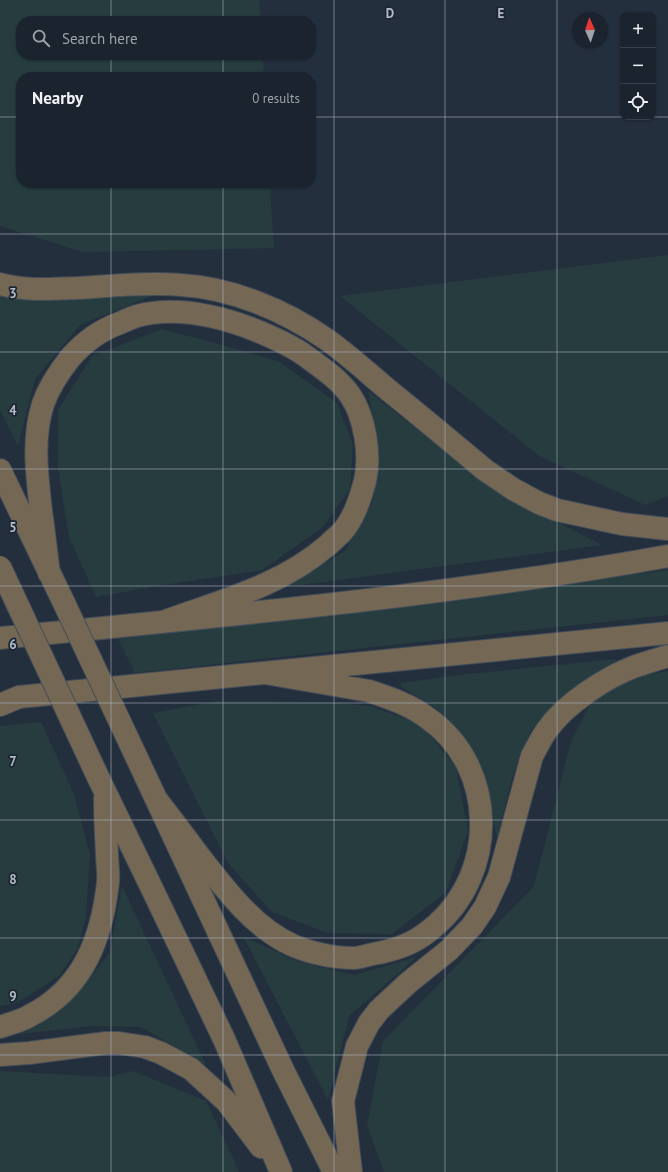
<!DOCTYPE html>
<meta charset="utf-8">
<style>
:root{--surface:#1b232e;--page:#242b36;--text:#f1f3f6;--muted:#a0a4aa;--line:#39404a}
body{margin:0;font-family:"PT Sans",sans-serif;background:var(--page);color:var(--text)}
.controls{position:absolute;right:12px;top:12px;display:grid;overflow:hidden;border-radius:8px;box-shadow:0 1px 3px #0004}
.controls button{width:36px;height:36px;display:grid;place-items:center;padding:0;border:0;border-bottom:1px solid var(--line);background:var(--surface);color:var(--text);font:20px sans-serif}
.compass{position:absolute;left:572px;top:12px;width:36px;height:36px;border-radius:50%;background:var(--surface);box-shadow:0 1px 3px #0004;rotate:357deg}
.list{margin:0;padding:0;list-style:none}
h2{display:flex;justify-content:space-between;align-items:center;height:52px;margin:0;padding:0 16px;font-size:17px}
h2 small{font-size:13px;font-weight:400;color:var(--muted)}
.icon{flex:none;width:22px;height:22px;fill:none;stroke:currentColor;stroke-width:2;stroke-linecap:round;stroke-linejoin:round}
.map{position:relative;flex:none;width:668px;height:1172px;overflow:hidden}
.search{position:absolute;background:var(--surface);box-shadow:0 1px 3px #0004;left:16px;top:16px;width:300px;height:44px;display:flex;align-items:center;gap:10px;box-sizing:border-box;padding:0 14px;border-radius:16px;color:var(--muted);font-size:15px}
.panel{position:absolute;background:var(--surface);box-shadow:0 1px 3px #0004;left:16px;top:72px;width:300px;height:116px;border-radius:16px}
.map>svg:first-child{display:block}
.green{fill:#263c3f}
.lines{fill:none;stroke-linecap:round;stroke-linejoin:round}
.highway-casing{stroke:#434c59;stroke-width:24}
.highway{stroke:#746855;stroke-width:22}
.highway-bridge-casing{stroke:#434c59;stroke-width:24;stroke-linecap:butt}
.highway-bridge{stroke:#746855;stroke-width:22}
.grid{fill:none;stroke:#b4bcc9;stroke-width:1;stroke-opacity:0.55}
.grid-label{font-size:13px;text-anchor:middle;font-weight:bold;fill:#b4bcc9;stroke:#1d2633;stroke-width:3.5;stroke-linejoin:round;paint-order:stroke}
</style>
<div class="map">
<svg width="668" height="1172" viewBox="0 0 668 1172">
<rect width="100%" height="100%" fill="#242f3e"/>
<path class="green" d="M0,0h259l2,21h-240v34h242l1,22h-243v106h249l4,65 -191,4 -83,-26z
M668,255v241l-23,9 -107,-50 -198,-159z
M0,291l43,7 111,-3 -74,30 -45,54 -17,67 -18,-36z
M162,329l71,19 47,14 57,41 16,42 -3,44 -28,39 -60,42 -105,16 -61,11 -27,-60 -11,-68v-59l34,-54z
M368,391l126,98 108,56 -316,42 59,-36 27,-48 7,-54z
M668,570v45l-533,58 -17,-34z
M616,659l1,4 -31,17 -28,21 -27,29 -19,48 -15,60 -11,-58 -12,-28 -16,-23 -25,-23 -32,-19v-4l49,-7z
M668,671v501h-284l-17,-47 16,-84 151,-155 37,-145 30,-57z
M216,701l110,1 44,4 50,18 36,43 12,64 -22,61 -54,42 -64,-1 -56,-21 -44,-49 -75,-150z
M41,722l33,72 16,61 -4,62 -9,33 -18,26 -42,27 -17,3v-280z
M122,886l84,179 -65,-38 -49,-1 -81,9 66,-40 33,-43z
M243,936l53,25 58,14 63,-18 -68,59 -21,84z
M0,1071l107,6 26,-6 73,30 33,70 -2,1h-237z"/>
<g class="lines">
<defs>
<path id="highway" d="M0,284c26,7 52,5 78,4 34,-2 69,-6 103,-3 51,3 103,25 145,54 23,16 44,36 66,54 31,25 62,51 93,77l28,19 26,14 18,7 65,14 46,5
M0,470l64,133
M49,573c-3,-21 -5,-42 -8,-62 -4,-36 -9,-72 2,-107 6,-17 16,-32 27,-46 14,-16 30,-28 50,-35 6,-3 11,-5 17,-7 38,-10 82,0 118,14 17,7 33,14 48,24 16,12 35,24 47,41 15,22 21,60 15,86 -5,18 -11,38 -24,52 -4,4 -9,8 -13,12 -47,41 -108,56 -165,77
M0,638c223,-22 447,-42 668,-82
M0,705l19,-8 649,-64
M135,754l148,316 51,102
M98,777l59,122 67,140 57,133
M156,799c15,19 29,38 44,58 26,33 53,70 92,88 18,8 42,13 62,13 6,0 13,-3 19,-4 17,-3 35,-8 49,-18 5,-3 9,-7 13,-10 63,-54 62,-158 -6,-207 -18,-14 -39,-21 -60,-28l-104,-18
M0,1027c11,-4 22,-6 31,-12 53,-27 71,-78 77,-133 1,-9 -1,-19 -1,-28 -1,-18 -2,-36 -2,-55
M0,1055l29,-2 77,-10h13l26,4 16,6 30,16 36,33 34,45
M351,1172l-8,-71 14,-55 12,-23 10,-13 29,-27 41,-33 23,-24 13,-19 14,-30 33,-121c5,-9 9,-18 15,-26 18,-26 59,-53 89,-64 10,-3 21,-7 32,-10"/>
</defs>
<use href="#highway" class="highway-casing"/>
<use href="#highway" class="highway"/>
<defs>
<path id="highway-bridge" d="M0,567l98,210
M64,603l71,151"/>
</defs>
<use href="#highway-bridge" class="highway-bridge-casing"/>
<use href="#highway-bridge" class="highway-bridge"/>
</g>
<path class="grid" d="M111,0v21M223,0v21M334,0v1172M445,0v1172M557,0v1172M111,55v22M223,55v22M0,117h21M311,117h357M111,183v989M223,183v989M0,234h668M0,352h668M0,469h668M0,586h668M0,703h668M0,820h668M0,938h668M0,1055h668"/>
<g class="grid-label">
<text x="390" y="18">D</text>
<text x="501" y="18">E</text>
<text x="13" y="298">3</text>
<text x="13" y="415">4</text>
<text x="13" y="532">5</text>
<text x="13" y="649">6</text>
<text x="13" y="766">7</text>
<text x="13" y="884">8</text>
<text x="13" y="1001">9</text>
</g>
</svg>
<div class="controls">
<button>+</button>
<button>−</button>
<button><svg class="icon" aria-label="locate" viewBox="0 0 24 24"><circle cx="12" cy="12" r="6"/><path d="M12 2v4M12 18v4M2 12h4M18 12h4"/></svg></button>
</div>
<svg class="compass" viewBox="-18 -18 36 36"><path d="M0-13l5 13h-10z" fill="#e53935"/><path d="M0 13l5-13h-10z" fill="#a0a4aa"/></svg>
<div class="search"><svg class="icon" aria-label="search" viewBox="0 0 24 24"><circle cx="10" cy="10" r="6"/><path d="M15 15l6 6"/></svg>Search here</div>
<section class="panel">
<h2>Nearby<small>0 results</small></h2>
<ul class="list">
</ul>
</section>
</div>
